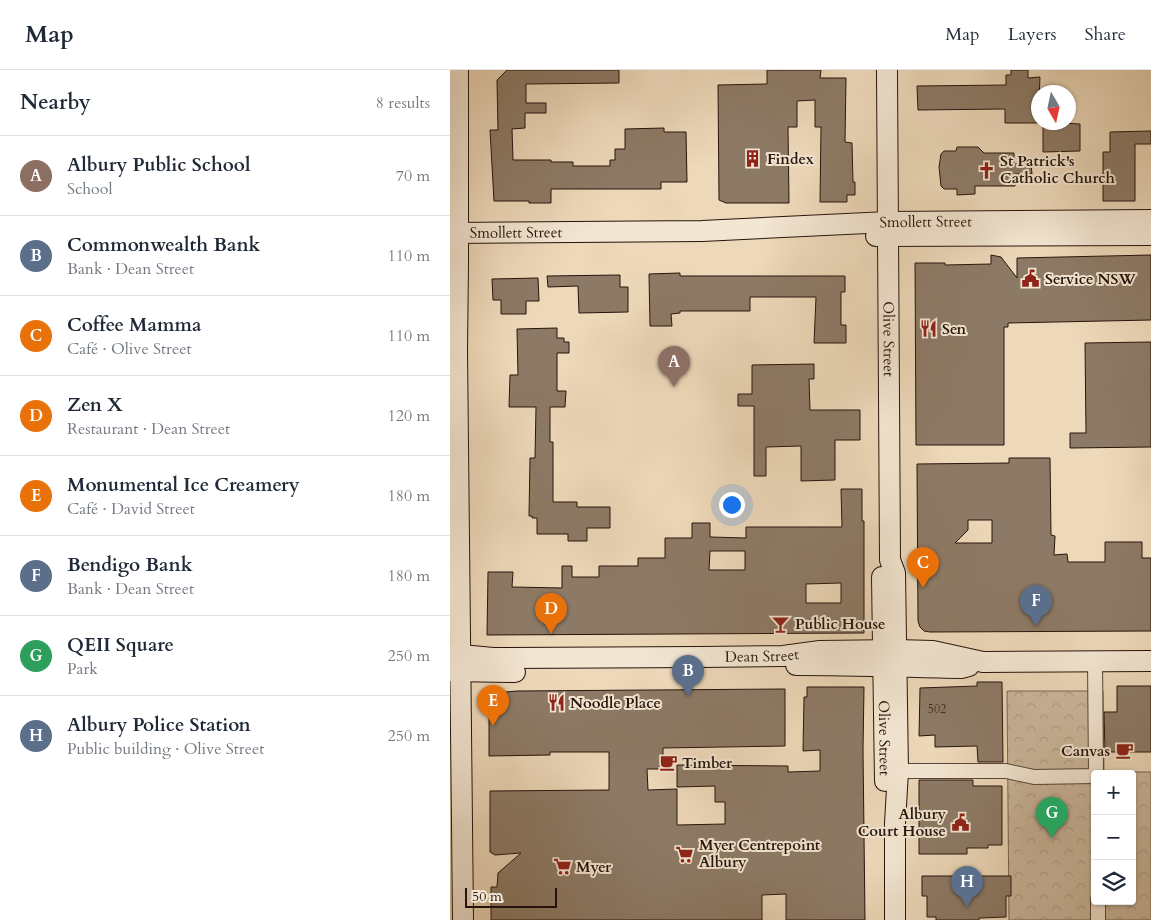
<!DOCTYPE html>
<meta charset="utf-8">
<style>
:root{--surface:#fff;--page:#f6f6f7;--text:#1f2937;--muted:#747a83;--line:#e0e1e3;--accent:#111827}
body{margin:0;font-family:Cardo,serif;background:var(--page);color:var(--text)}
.controls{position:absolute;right:15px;bottom:15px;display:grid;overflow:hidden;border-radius:5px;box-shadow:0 1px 4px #0004}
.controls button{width:45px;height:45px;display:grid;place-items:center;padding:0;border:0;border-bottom:1px solid var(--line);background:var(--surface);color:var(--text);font:25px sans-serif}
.compass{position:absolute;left:581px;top:15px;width:45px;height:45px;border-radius:50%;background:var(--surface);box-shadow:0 1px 4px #0004;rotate:171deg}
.scale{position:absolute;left:15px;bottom:12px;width:92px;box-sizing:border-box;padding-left:5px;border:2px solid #26140c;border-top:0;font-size:14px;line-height:18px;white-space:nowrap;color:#26140c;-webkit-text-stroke:4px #f3e6d2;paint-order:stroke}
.you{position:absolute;left:281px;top:434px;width:18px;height:18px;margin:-12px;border:4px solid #fff;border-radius:50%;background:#1a73e8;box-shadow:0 0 0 8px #1a73e833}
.badge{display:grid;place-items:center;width:32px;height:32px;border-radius:50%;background:var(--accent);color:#fff;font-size:16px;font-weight:700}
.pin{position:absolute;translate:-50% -41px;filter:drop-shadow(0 1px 2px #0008)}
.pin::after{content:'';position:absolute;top:26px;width:18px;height:15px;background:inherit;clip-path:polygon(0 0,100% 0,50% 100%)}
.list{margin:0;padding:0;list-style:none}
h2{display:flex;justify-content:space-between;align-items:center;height:65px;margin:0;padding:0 20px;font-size:21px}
h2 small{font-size:16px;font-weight:400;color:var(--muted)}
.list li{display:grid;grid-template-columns:32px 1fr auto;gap:15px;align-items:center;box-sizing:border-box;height:80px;padding:0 20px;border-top:1px solid var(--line)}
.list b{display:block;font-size:19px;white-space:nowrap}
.list p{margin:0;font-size:16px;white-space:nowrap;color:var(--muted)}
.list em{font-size:16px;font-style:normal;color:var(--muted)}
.icon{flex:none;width:28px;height:28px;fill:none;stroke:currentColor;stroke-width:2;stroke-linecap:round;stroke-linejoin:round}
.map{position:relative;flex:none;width:701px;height:850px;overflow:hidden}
header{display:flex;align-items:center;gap:30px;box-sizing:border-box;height:70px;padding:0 25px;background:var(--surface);border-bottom:1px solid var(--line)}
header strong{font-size:24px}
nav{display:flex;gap:28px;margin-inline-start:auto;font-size:18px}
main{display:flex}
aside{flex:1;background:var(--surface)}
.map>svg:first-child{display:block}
.park{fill:url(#park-crowns);stroke:#786654;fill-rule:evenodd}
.building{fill:#8d7a66;stroke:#26140c;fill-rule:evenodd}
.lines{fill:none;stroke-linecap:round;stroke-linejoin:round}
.street-casing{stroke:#584537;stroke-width:16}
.secondary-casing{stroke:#26140c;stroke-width:22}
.street{stroke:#f3e6d2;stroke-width:14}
.secondary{stroke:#f3e6d2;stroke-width:20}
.labels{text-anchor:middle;stroke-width:4;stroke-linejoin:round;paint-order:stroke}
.number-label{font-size:12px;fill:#402e22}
.poi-label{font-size:15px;font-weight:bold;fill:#26140c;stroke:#f3e6d2;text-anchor:start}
.street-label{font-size:15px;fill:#26140c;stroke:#f3e6d2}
</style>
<header>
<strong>Map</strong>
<nav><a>Map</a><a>Layers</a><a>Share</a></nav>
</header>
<main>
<aside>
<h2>Nearby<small>8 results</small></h2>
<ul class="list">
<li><span class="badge" style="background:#8d6e63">A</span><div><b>Albury Public School</b><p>School</p></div><em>70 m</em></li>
<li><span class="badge" style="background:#5c6f8a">B</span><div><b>Commonwealth Bank</b><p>Bank · Dean Street</p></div><em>110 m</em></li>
<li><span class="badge" style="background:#e8710a">C</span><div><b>Coffee Mamma</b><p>Café · Olive Street</p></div><em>110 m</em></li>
<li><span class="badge" style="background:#e8710a">D</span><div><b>Zen X</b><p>Restaurant · Dean Street</p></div><em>120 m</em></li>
<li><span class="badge" style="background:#e8710a">E</span><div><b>Monumental Ice Creamery</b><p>Café · David Street</p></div><em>180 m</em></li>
<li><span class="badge" style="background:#5c6f8a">F</span><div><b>Bendigo Bank</b><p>Bank · Dean Street</p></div><em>180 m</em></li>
<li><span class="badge" style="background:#2e9e5b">G</span><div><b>QEII Square</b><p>Park</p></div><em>250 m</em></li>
<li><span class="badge" style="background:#5c6f8a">H</span><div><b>Albury Police Station</b><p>Public building · Olive Street</p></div><em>250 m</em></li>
</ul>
</aside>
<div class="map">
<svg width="701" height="850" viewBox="0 0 701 850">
<defs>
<pattern id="park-crowns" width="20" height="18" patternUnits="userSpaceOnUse" patternTransform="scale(1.25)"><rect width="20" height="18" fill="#cbb79c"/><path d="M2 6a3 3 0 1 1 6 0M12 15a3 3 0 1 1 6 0" fill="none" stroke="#ae9c85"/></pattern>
</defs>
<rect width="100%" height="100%" fill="#edd8b9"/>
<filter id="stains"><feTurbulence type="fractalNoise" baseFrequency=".004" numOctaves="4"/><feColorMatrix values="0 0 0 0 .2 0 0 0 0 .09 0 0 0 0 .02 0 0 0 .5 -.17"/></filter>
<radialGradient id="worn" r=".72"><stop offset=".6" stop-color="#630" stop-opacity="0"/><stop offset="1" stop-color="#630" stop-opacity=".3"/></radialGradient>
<path class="park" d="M557,621h96l1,81h47v148h-142zM645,704h37v127h-37z"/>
<path class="building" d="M57,0h112v13l-93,1v19h20v10h-21v15l-13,1 1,31h38v2h22v4h37v-6h5v-11h10v-20l39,-1v4h22l1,50h-26v7h-110v14h-22v-2h-35l-4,-71h8l-1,-50z
M317,0h54l-1,8h26l-1,64 7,1 1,39h2v13h-8v7h-27l1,-75h-6v-27l-18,1v26h-9l1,76h-63l-7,-3 -1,-115 49,-1z
M561,0h17v8l12,-1 -2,46h-33v-14l-87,1 -1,-24 89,-1v-10h5z
M593,52l37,2v27l-37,1z
M701,61v13h-16v57h-32v-49h7v-20z
M507,77h21l6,6h30v11h17l1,10h-17v12h-40v8l-18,1v-6h-13l-3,-3 -2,-19 2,-13 3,-3h12z
M541,185l10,2 16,21v-20l134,-3v65l-143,3v4h-4v118h-88l-1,-182h30v2l46,-1z
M230,203v3h165v16h-4v33h5v18h-32l2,-46h-66v14h-70v2l-9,1 1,12h-22l-1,-52z
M170,205v12h8v25l-49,1 -1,-27 -30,1 -1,-11z
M88,208l1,23h-13v13h-25v-14h-8l-1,-21z
M107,258v10h7v4h5v11h-12v38h9l-1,16h-15v35h3v60h24v5h33v21h-23v13h-19v-7h-31v-16h-5v-2h-3l1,-58h5l1,-51h-27l1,-32h8l-1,-46z
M701,272v105l-81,1v-15h16l-1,-90z
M364,294v15h-5l1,31h50v30h-25v40l-34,1v-35l-35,1v29h-12v-70h-16v-12h14v-29z
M559,388h41l1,77 4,1 -1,19 13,-1 1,8h37v-20h37v16h9v73l-221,1 -6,-1 -4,-4 -2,-6 -1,-157 92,-1zM518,450h24v23h-37l13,-13z
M391,419h21v32h2v112l-377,2 1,-63h25l-1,15 50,1v-22h10v11h27v-11h39v-8h27v-20h27v-15h18v14l36,1v-11h96zM260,481h35v19h-36zM391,513v20h-35v-19z
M527,612h25l1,80h-25l-1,-16 -42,1v-12l-16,1 1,-48 57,-2z
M667,616h34v66h-46l-1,-40h13z
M357,617h57l-1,63 2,170h-79v-26l-24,1v25h-271v-33h6l1,-14 23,-20 -26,2 -5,-3v-61l119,-1v-38h-59v3l-61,1v-53l1,-6 5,-4 22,-2 268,-2v57l-122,2v21h-16l1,21 29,-1v36l48,-1v-22h-10v-16l-38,1v-22l111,1v6l32,-1v-21l-17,1 1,-54h3z
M469,710h54v6h29v59h-14v3h-21v6h-48z
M472,806h89v20h-5v21l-27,1v2h-43v-3h-9v-21h-5z"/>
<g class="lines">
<defs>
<path id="street" d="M645,591l1,113
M448,701h108l28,6 61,-1
M648,831v19"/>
<g id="secondary">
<path d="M8,0v193l-1,87 6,570"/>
<path id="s1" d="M437,0l3,490 5,13 3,198 -3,52v97"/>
<path id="s2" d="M0,163l252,-2 186,-9 263,-2"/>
<path d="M426,166l275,-1"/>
<path id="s3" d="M432,507l3,204"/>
<path id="s4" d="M0,584l43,4 207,-1 83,-1 37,-5 77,-1 36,1 50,11 168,-1"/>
<path d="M346,595c56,0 111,2 166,3l7,-2"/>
<path d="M0,601l65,1"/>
</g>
</defs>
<use href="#street" class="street-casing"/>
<use href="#secondary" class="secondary-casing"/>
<use href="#street" class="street"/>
<use href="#secondary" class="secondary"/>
</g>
<defs>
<symbol id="building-bare" viewBox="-9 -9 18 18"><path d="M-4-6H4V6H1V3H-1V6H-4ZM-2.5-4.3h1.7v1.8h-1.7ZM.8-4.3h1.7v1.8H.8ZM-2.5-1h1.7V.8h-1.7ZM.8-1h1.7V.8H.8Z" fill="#8f2418" stroke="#f3e6d2" stroke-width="2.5" paint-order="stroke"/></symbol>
<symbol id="church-bare" viewBox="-9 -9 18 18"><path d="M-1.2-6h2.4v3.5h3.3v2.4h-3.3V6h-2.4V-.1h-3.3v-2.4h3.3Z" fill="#8f2418" stroke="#f3e6d2" stroke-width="2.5" paint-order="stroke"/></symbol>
<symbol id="civic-bare" viewBox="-9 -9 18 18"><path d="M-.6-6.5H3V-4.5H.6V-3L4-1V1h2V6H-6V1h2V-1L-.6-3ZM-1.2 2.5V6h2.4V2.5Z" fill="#8f2418" stroke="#f3e6d2" stroke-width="2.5" paint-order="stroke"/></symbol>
<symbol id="restaurant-bare" viewBox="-9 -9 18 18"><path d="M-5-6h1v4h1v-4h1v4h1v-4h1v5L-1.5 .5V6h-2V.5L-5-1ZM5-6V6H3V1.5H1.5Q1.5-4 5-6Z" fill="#8f2418" stroke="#f3e6d2" stroke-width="2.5" paint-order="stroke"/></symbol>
<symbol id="bar-bare" viewBox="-9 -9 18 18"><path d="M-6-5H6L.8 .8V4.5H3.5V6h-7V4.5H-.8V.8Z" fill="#8f2418" stroke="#f3e6d2" stroke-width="2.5" paint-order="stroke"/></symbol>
<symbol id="cafe-bare" viewBox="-9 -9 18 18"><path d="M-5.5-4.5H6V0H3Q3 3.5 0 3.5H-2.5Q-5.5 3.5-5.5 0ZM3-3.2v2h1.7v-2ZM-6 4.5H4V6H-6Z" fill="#8f2418" stroke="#f3e6d2" stroke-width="2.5" paint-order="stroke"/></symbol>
<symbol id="supermarket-bare" viewBox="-9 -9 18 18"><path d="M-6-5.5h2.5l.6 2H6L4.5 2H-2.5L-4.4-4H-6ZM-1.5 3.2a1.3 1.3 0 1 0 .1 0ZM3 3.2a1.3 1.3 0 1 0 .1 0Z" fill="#8f2418" stroke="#f3e6d2" stroke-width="2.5" paint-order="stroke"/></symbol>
</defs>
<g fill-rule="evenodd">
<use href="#building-bare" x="290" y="76" width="25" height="25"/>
<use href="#church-bare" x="524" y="88" width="25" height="25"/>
<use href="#civic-bare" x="568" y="196" width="25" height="25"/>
<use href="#restaurant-bare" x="466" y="246" width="25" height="25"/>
<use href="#bar-bare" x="318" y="542" width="25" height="25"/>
<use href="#restaurant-bare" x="94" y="620" width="25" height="25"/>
<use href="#cafe-bare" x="662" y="668" width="25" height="25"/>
<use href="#cafe-bare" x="206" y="680" width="25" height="25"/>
<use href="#civic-bare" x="498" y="740" width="25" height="25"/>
<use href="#supermarket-bare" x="222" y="772" width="25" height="25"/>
<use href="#supermarket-bare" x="100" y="784" width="25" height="25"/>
</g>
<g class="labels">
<g class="number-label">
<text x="487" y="643">502</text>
</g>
<g class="poi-label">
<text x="317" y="94">Findex</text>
<text x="550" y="96">St Patrick's<tspan x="550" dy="17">Catholic Church</tspan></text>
<text x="595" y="214">Service NSW</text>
<text x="492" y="264">Sen</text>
<text x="345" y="559">Public House</text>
<text x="120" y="638">Noodle Place</text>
<text x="660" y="686" text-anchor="end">Canvas</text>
<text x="232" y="698">Timber</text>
<text x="496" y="749" text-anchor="end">Albury<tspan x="496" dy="17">Court House</tspan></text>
<text x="249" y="780">Myer Centrepoint<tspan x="249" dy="17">Albury</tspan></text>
<text x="126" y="802">Myer</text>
</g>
<g class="street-label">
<text dy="5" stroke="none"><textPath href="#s2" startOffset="476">Smollett Street</textPath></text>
<text dy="5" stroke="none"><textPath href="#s2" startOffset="66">Smollett Street</textPath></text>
<text dy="5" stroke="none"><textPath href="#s1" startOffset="269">Olive Street</textPath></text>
<text dy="5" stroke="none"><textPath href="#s4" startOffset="312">Dean Street</textPath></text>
<text dy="5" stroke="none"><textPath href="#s3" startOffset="161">Olive Street</textPath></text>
</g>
</g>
<rect width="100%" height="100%" filter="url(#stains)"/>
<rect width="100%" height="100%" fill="url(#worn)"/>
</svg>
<div class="controls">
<button>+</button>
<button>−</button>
<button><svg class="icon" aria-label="layers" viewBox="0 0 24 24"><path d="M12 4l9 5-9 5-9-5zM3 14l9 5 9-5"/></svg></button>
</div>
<svg class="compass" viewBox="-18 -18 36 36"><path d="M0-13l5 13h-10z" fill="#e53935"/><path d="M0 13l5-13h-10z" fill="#747a83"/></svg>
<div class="scale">50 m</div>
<div class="you"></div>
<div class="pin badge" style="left:224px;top:317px;background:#8d6e63">A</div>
<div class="pin badge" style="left:238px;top:626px;background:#5c6f8a">B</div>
<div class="pin badge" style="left:473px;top:518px;background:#e8710a">C</div>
<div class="pin badge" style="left:101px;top:564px;background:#e8710a">D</div>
<div class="pin badge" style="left:43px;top:656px;background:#e8710a">E</div>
<div class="pin badge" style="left:586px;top:556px;background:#5c6f8a">F</div>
<div class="pin badge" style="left:602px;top:768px;background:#2e9e5b">G</div>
<div class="pin badge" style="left:517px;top:837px;background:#5c6f8a">H</div>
</div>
</main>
